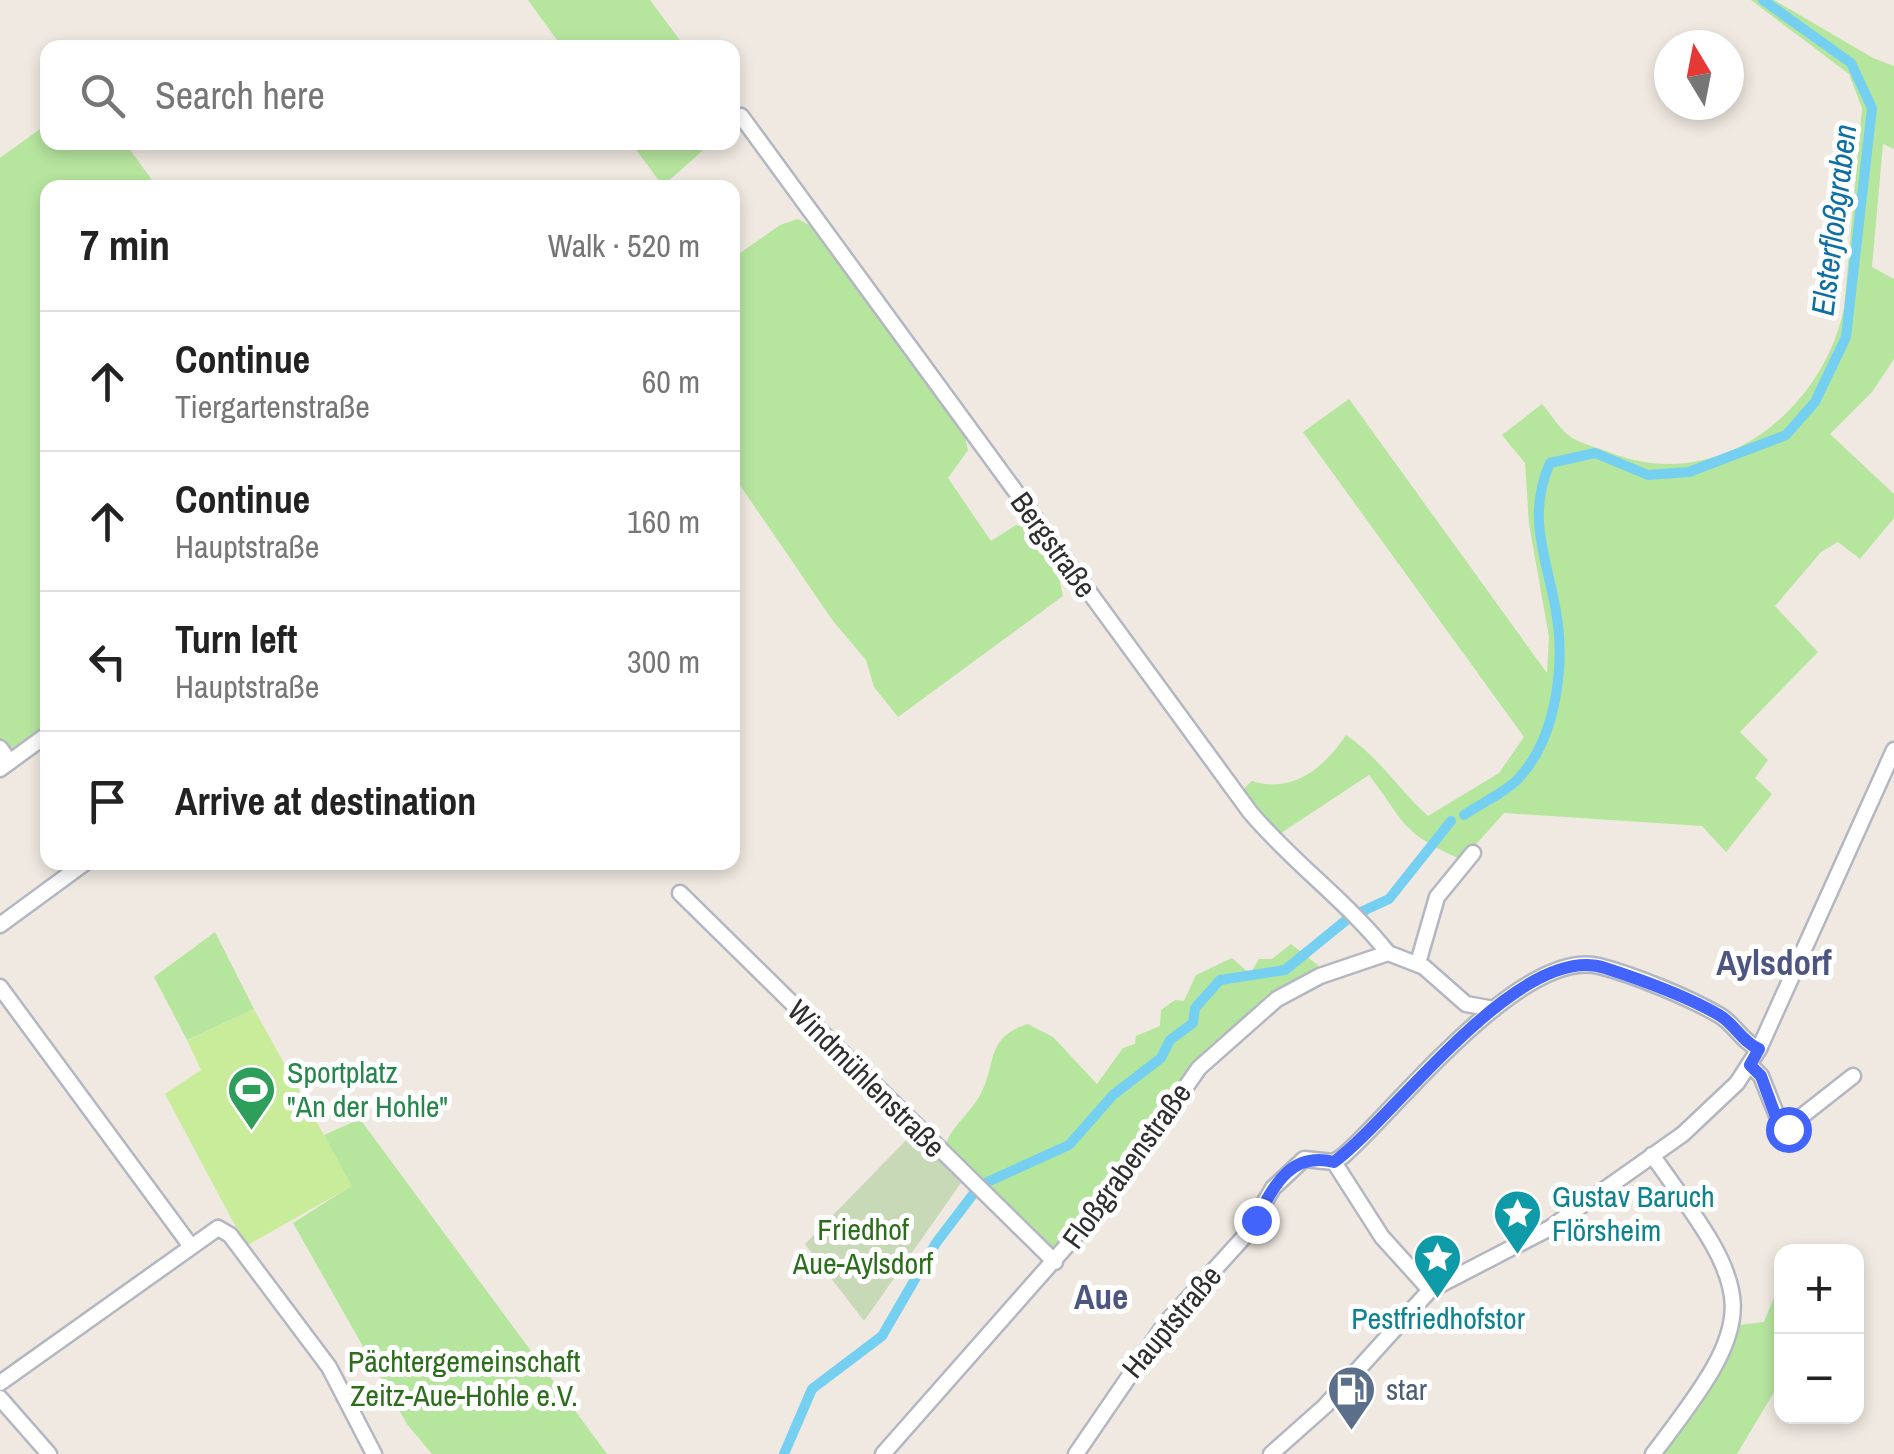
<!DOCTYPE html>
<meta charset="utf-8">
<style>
:root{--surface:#fff;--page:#f2f2f2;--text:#222;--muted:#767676;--line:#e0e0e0}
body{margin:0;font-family:"Archivo Narrow",sans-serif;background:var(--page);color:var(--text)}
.controls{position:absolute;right:30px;bottom:30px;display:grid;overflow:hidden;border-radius:20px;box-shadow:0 5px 15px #0003}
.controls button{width:90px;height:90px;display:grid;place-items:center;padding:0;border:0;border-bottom:2px solid var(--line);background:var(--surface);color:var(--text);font:50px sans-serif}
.compass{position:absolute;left:1654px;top:30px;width:90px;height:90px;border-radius:50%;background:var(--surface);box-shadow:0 5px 15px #0003;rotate:350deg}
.stop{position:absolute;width:30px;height:30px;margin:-22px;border:8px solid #4264fb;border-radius:50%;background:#fff}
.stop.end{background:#4264fb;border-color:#fff;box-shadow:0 2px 10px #0008}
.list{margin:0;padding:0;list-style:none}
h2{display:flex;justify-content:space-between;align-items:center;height:130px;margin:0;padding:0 40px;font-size:42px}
h2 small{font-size:32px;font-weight:400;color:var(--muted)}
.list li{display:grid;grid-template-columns:65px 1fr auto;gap:30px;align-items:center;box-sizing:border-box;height:140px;padding:0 40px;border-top:2px solid var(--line)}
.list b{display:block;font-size:38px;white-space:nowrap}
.list p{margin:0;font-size:32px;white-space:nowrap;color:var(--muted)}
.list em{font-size:32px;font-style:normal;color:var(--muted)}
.icon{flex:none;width:55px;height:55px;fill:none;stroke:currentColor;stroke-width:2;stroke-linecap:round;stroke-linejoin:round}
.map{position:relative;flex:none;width:1894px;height:1454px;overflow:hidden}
.search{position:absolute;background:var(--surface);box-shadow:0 5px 15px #0003;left:40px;top:40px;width:700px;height:110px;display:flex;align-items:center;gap:25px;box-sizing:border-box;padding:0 35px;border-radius:20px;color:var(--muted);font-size:38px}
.panel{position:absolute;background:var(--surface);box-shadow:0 5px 15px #0003;left:40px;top:180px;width:700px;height:690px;border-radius:20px}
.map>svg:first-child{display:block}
.green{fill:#b6e59e}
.cemetery{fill:#c8d9b8}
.pitch{fill:#c9ec9a}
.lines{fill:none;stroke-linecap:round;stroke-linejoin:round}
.canal{stroke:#75cff0;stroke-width:10}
.minor-casing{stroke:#b4b7c1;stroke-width:19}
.minor{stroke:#fff;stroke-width:14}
.route{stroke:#4264fb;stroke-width:12}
.labels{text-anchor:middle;stroke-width:10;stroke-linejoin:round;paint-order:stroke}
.street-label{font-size:30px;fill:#2e2e2e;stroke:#fff}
.leisure-label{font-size:30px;fill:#27864d;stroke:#fff;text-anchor:start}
.culture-label{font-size:30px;fill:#0d838f;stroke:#fff;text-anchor:start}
.park-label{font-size:30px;fill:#2c6e1b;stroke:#fff}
.service-label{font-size:30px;fill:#4e5e75;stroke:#fff;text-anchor:start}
.water-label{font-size:32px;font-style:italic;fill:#0d6fa3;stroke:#fff}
.quarter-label{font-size:35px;font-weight:bold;fill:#4d5680;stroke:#fff}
</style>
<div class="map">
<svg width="1894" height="1454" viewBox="0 0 1894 1454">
<rect width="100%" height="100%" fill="#efe9e1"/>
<path class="green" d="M528,0h122l35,47h-123z
M1751,0h23l99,58 21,8v83l-11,-5 -11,123 22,12v80l-22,33 -42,42 64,60v24l-34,41 -22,-17 -17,10 -46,54 43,46 -78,80 28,28 -13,18 17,16 -46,58 -24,-26 -198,-13 -42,47c-63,-29 -54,-34 -93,-85l-103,68 -34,-43 20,-19c41,13 72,-13 94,-46 33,22 53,55 82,81l71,-43 25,-36 -221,-305 46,-33 198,274 2,-36 -20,-113 -4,-61 -23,-28 40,-31c8,9 15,21 25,30 10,9 29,13 42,18 107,44 213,-39 235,-144l18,-200 -13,-34z
M47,124l1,18 77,1 32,44 -109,1 -1,540 -47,35v-605z
M631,143h80l-48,43z
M798,219l11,6 155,208 4,17 -20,28 43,63 25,-16 9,2 33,46 5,23 -165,121 -24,-30 -8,-27 -33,-39 -100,-146v-217l47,-33z
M215,932l39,77 -67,31 -33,-63z
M1291,944l33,26 -25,9 -30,20 -78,68 -39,67 -92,114 -8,1 -17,-11 -122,-105 7,-9 25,23c5,-20 27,-35 36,-54 16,-30 4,-56 47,-69l25,13 44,47 26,-36 12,-4 1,-8 24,-10 1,-16 14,-10 9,1 12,-26 36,-17 18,16 9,-15h13z
M360,1119l247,335h-175l-25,-30 -114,-201 58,-37 -27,-51z
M1781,1280l-1,102 -43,72h-78l63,-83 17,-46 25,-3z"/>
<path class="cemetery" d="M913,1133l50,47 -99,141 -59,-77z"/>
<path class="pitch" d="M254,1009l98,177 -106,60 -81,-152 36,-24 -14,-30z"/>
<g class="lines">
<path class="canal" d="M1464,815c16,-11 38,-21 52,-34 42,-42 50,-121 39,-175 -10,-53 -28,-91 -5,-143l45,-10 53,22 41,-3 97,-37 29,-33 31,-65 26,-229 -21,-45 -88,-63
M784,1454l28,-65 70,-53 54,-93 38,-50 9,-9 86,-39 44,-50 48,-37 9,-18 23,-17 2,-15 25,-28 65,-10 65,-53 39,-18 62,-78"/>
<defs>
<path id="minor" d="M741,116l509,696c43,51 97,89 138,141
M0,748l10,14
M0,769l48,-35
M680,893l375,369
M0,925l86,-63
M1418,963l19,-66 36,-44
M0,987l190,258
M1750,1065l11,11 22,55 70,-55
M1652,1155c104,144 111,156 1,299
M1334,1162l48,75 48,53
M0,1383l218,-155 12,7 99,132 45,87
M0,1398l49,56
M883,1454l224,-254 92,-132 78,-69 43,-23 68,-23 36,14 42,37 28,5
M1076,1454l89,-130 79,-87 29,-49 31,-29 30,3 9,-6c53,-46 178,-209 256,-190 35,9 89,31 120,49 16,9 22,26 40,34
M1271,1454l54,-48 105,-116 120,-62 133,-94 54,-51 22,-34 135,-299"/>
</defs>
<use href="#minor" class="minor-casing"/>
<use href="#minor" class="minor"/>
</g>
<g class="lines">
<path class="route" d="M1256,1220c18,-34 34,-69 78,-58 61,-45 186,-222 271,-194 37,12 80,27 114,47 16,9 22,26 40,34l-9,16 11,11 19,52 8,1"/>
</g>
<defs>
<symbol id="stadium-pin" viewBox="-11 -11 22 30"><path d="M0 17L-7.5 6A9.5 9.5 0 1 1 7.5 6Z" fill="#2e9e5b" stroke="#fff"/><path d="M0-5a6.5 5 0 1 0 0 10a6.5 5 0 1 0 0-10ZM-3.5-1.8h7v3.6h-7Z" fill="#fff"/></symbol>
<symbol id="sight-pin" viewBox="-11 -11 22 30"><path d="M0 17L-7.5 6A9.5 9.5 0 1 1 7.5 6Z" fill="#0f9aa8" stroke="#fff"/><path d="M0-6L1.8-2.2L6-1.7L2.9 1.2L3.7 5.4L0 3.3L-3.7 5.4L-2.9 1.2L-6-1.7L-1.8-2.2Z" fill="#fff"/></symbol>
<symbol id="fuel-pin" viewBox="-11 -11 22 30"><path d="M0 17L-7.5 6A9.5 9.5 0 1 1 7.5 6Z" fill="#5c6f8a" stroke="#fff"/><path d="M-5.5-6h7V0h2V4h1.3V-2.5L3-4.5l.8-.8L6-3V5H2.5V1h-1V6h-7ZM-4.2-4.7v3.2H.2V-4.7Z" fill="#fff"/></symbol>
</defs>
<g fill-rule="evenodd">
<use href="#stadium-pin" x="224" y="1062" width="55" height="75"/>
<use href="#sight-pin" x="1490" y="1186" width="55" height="75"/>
<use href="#sight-pin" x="1410" y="1230" width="55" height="75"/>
<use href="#fuel-pin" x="1324" y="1362" width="55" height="75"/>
</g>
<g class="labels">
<g class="street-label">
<text transform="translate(1053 545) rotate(54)" y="10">Bergstraße</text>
<text transform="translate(866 1079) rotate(45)" y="10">Windmühlenstraße</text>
<text transform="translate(1127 1166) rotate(-54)" y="10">Floßgrabenstraße</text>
<text transform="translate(1172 1322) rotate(-50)" y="10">Hauptstraße</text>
</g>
<g class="leisure-label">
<text x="287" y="1083">Sportplatz<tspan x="287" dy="34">"An der Hohle"</tspan></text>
</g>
<g class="culture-label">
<text x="1552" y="1207">Gustav Baruch<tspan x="1552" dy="34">Flörsheim</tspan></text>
<text x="1438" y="1329" text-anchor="middle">Pestfriedhofstor</text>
</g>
<g class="park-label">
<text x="863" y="1240">Friedhof<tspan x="863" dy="34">Aue-Aylsdorf</tspan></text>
<text x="464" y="1372">Pächtergemeinschaft<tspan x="464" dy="34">Zeitz-Aue-Hohle e.V.</tspan></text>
</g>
<g class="service-label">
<text x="1386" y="1400">star</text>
</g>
<g class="water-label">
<text transform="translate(1834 220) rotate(-83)" y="11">Elsterfloßgraben</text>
</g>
<g class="quarter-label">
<text x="1774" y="975">Aylsdorf</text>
<text x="1101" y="1309">Aue</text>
</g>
</g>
</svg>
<div class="controls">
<button>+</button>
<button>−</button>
</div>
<svg class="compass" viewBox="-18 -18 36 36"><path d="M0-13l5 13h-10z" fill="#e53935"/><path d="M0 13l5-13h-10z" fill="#767676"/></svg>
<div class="stop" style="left:1788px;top:1129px"></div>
<div class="stop end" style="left:1256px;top:1220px"></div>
<div class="search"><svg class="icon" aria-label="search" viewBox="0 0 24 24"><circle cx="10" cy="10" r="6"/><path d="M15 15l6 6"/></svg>Search here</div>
<section class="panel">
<h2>7 min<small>Walk · 520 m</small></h2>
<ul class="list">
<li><svg class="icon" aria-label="ahead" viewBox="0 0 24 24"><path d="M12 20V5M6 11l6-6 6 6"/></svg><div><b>Continue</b><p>Tiergartenstraße</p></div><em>60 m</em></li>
<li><svg class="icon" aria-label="ahead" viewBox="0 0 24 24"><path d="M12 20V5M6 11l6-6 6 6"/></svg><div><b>Continue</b><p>Hauptstraße</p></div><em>160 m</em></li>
<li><svg class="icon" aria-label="left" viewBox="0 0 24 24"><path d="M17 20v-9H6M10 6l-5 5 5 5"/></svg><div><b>Turn left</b><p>Hauptstraße</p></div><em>300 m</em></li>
<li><svg class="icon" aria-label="arrive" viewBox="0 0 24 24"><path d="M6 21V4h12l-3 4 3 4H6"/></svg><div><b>Arrive at destination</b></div></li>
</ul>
</section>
</div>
